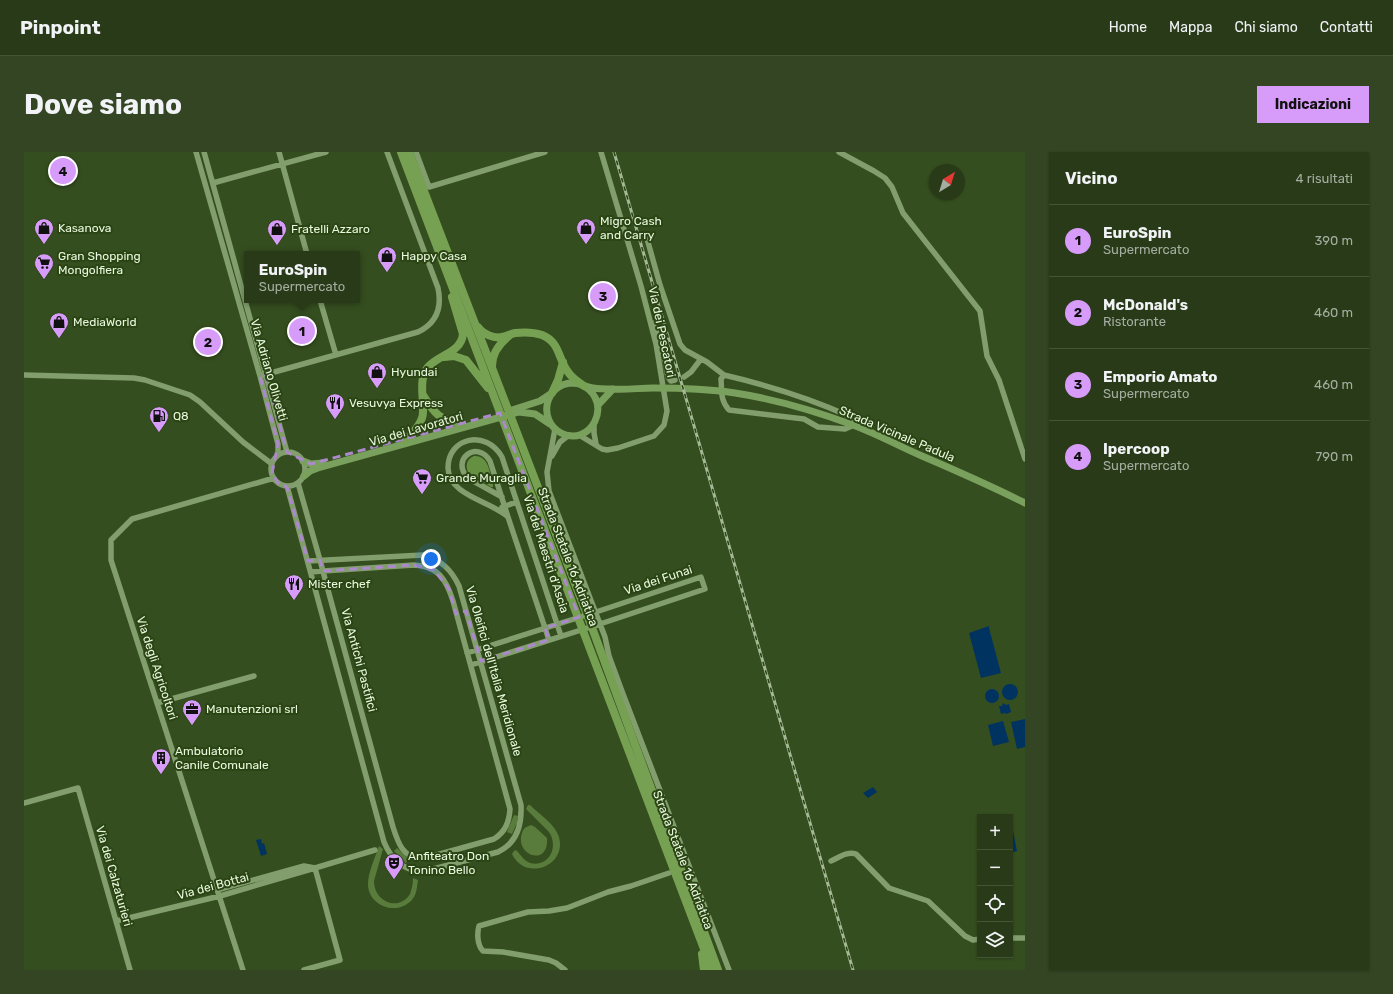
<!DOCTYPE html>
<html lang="it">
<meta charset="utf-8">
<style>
:root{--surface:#283a17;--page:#344524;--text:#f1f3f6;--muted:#a5ada1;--line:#445436;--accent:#d79bf9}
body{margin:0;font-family:Rubik,sans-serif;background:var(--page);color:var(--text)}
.controls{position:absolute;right:12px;bottom:12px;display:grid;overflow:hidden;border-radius:0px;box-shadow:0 1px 3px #0004}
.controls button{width:36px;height:36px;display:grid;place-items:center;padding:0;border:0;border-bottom:1px solid var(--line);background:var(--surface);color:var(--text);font:20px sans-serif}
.compass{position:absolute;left:905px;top:12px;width:36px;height:36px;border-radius:50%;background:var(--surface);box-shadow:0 1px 3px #0004;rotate:38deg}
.you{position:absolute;left:407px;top:407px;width:14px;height:14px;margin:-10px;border:3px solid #fff;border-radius:50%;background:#1a73e8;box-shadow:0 0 0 6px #1a73e833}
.badge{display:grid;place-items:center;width:26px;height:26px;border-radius:50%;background:var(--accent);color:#111;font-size:13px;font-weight:700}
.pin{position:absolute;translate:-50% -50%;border:2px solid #fff;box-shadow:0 1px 4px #0006}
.popup{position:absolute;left:220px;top:99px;width:116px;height:52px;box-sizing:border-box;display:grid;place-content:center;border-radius:0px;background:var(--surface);filter:drop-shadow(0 1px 3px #0005);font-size:13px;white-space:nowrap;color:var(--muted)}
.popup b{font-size:15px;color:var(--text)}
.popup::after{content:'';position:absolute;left:50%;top:100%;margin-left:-8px;border:8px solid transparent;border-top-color:var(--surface)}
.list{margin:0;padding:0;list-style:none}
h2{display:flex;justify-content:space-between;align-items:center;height:52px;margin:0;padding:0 16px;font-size:17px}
h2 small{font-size:13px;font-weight:400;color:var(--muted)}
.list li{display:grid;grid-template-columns:26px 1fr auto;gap:12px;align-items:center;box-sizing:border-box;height:72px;padding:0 16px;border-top:1px solid var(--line)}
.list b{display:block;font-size:15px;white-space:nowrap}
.list p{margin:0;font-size:13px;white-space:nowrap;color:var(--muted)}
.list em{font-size:13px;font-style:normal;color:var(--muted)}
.icon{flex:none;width:22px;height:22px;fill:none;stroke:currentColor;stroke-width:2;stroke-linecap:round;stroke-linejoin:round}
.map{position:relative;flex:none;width:1001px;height:818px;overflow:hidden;border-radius:0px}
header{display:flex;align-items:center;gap:24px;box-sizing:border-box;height:56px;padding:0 20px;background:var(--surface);border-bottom:1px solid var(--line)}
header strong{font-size:19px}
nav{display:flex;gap:22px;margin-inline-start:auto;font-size:14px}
.intro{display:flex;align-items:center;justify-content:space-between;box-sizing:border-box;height:96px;padding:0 24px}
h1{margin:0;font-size:28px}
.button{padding:10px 18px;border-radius:0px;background:var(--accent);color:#111;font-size:14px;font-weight:700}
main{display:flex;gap:24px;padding:0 24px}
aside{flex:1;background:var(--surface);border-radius:0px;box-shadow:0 1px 3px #0004}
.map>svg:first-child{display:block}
.green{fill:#597c3c}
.forest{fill:#659041}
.water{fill:#013361}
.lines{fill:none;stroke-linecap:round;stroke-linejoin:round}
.minor{stroke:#819e6c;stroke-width:5.5}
.major{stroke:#7aa05d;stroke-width:7}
.highway{stroke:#76a153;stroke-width:8}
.rail-casing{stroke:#a6b996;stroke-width:3}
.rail{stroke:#2b4414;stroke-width:1.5;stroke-dasharray:4.5;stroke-linecap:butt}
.marked{fill:none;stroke:#ac88cc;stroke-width:3;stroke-dasharray:8 5;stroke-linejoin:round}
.labels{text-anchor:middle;stroke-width:4;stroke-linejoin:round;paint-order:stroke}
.poi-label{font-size:12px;fill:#e8f8dd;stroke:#2b4414;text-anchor:start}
.street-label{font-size:12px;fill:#e8f8dd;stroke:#2b4414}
</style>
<header>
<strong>Pinpoint</strong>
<nav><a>Home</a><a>Mappa</a><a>Chi siamo</a><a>Contatti</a></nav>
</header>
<div class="intro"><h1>Dove siamo</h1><a class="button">Indicazioni</a></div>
<main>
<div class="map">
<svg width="1001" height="818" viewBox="0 0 1001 818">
<rect width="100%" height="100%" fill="#354e1f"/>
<path class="green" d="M504,653h2c9,9 25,19 29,32 8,29 -34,45 -47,17l2,-3 2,-1c5,5 7,10 14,13 19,5 29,-16 19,-31l-23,-23z
M490,663l4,1 -1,7 -5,11 -5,-2z
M507,673l4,2 12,11c2,30 -33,17 -25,-5 1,-5 4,-6 9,-8z
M355,694l4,3 -9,32c0,21 25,31 36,13 2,-5 3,-11 3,-16l5,2c-1,6 -1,12 -4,17 -13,20 -45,11 -46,-12 0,-13 7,-27 11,-39z
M373,696l12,11 -3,4 -12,-12z"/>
<path class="forest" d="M450,304c15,-1 16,18 19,29v2h-2l-23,-15c-3,-7 -1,-13 6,-16z"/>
<path class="water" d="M965,474v2l12,45 -20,5 -12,-45z
M978 540a8 8 0 1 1 16 0a8 8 0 1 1-16 0Z
M961 544a7 7 0 1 1 14 0a7 7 0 1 1-14 0Z
M979,551l3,2 3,-1 2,8 -5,2 -1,-1 -4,1 -2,-8h3z
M1001,567v28l-8,2 -6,-27z
M979,569l6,21 -16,4 -5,-21z
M849,635l4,5 -9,6 -5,-5z
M986,663l7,36 -7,2v-36h-10z
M237,687l1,5 2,-1 3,11 -6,2 -5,-16z"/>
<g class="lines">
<path class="minor" d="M172,0l64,224 18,68v11
M180,0l83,300
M255,0l28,102
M392,0l13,35 116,-35
M815,0l35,19 11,7 7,9 11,26 77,98 7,45 12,24 26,79
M189,31l113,-31
M622,83l14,50 20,59 5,6 22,12 17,13
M296,148l16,55
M628,171c10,16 12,36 16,54l3,4 4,-1
M0,223l110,3 11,2 45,15 10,7 43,40 29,22
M700,223c43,10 85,23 125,41l5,9 -9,4 -27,-2 -14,-8 -75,-9c-9,-10 -7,-19 -8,-31z
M236,224l158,-44c19,-9 24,-25 20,-44l-51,-136
M660,225l7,-5 10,-13
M570,272v9l2,11
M531,277l-8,43 2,19 56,146 4,19 14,38 106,276
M555,283l23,14 5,1 11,-2 36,-12 10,-11 3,-14 -11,-67 -15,-58 -40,-134
M247 317a17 17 0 1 1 34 0a17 17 0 1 1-34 0Z
M528,304l8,-14 9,-7
M274,331l22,77 8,30 65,237c5,16 10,31 29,32l72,-20c11,-7 15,-16 16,-30l-57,-208c-7,-22 -15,-35 -39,-36l-91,6 -12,1
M263,334l97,356c7,17 19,28 38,30l76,-20c19,-9 24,-27 23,-47l-62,-219c-8,-17 -18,-26 -36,-31l-115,6
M478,345l-34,-19c-18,-18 9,-39 22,-17l18,56
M478,355l15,-5
M525,488l-41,-123c-17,-16 -59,-21 -60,-49 0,-31 38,-39 54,-11l59,179
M443,501l129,-41 105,-35 4,12 -105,35 -129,41
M133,551l97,-27
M0,651l54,-15 52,182
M807,709c7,-3 16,-10 25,-7l33,34 39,13 37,35 8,4 7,-1
M193,738l87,-24 11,2 60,-18
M92,769l104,-25 95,-28 25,92 -36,10
M986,786h15
M219,818l-132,-410v-20l21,-21 142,-41
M541,818l-9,-7 -7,-3 -46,-8 -20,-1c-6,-6 -6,-18 -4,-25l49,-14 21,-1 18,-3 41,-16 23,-6 38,-13"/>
<path class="major" d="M560,234c30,18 6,62 -23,47 -24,-13 -16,-49 11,-50 7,0 14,4 21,5 7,1 13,1 19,1 14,1 28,-1 41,-1 27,0 55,1 82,5 39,6 80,18 118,32 24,9 46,21 69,31 35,15 69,30 103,47
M574,253l15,-16
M488,258l28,-9 12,-8
M279,309l8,3 12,-1
M280,324l6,-5 8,-3 201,-56 16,2 15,10"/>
<path class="highway" d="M377,0l311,818
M385,0l185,481 124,337
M454,175c5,7 16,12 24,10 5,-1 8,-3 13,-4 9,-1 18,-1 27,2 18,7 16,24 26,37 4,6 10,10 16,14
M420,205l10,-1 12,4 22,28
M468,214c0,-12 7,-22 17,-30
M528,241l6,-13 5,-18
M399,243c12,20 16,24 39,29
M381,288c8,-7 18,-17 18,-28 1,-15 -5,-32 5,-45 11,-13 33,-14 35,-33l-11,-37
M678,802l2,16"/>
<defs>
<path id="rail" d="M590,0l239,818"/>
</defs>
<use href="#rail" class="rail-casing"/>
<use href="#rail" class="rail"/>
</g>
<path class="marked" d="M242,222l21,78 24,12 189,-51 79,204 -34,11 4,12 -68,21 -15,-50 -10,3 -7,-25 -15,-19 -20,-5 -91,6 -3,-11 -12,1 -21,-74 -9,-4 -6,-10 6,-29 -18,-68z"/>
<defs>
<symbol id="shop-pin" viewBox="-11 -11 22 30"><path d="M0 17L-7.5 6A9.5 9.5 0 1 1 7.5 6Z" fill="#d79bf9" stroke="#2b4414"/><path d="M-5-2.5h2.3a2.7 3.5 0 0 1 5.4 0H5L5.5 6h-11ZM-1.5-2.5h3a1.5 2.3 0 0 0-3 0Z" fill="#111"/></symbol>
<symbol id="supermarket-pin" viewBox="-11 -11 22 30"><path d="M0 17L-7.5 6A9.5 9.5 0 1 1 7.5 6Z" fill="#d79bf9" stroke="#2b4414"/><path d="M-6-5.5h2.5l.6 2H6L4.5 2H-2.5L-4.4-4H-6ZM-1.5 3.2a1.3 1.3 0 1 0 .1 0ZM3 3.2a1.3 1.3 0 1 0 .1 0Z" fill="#111"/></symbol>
<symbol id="restaurant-pin" viewBox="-11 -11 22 30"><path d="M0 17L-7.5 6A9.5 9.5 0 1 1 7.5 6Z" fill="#d79bf9" stroke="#2b4414"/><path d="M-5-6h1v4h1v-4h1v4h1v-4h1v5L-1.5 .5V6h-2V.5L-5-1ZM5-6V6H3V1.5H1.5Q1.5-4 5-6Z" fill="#111"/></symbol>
<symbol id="fuel-pin" viewBox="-11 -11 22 30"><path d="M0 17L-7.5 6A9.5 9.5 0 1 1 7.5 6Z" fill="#d79bf9" stroke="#2b4414"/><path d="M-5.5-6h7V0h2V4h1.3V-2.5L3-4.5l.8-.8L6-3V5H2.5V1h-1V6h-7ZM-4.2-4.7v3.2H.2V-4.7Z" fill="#111"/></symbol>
<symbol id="office-pin" viewBox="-11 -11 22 30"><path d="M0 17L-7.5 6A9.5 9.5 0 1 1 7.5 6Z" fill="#d79bf9" stroke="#2b4414"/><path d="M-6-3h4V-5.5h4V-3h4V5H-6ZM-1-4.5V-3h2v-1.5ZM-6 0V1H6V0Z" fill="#111"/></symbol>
<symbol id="building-pin" viewBox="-11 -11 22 30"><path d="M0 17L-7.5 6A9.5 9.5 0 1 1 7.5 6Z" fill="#d79bf9" stroke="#2b4414"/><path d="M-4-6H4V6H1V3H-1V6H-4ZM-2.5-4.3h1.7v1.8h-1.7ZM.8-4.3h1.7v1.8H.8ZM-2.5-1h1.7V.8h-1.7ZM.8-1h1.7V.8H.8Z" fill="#111"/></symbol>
<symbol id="theatre-pin" viewBox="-11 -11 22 30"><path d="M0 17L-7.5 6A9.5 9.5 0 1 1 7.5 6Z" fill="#d79bf9" stroke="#2b4414"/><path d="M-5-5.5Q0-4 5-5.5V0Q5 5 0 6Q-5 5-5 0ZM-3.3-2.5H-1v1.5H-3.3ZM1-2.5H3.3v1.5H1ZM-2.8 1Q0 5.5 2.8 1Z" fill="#111"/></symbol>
</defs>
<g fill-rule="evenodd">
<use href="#shop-pin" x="9" y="65" width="22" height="30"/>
<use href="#shop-pin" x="551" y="65" width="22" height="30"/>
<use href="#shop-pin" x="242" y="66" width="22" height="30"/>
<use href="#shop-pin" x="352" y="93" width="22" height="30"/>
<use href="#supermarket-pin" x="9" y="100" width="22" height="30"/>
<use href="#shop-pin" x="24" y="159" width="22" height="30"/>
<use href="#shop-pin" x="342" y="209" width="22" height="30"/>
<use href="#restaurant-pin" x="300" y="240" width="22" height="30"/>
<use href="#fuel-pin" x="124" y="253" width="22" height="30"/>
<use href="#supermarket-pin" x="387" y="315" width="22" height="30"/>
<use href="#restaurant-pin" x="259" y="421" width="22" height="30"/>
<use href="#office-pin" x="157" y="546" width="22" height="30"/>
<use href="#building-pin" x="126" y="595" width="22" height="30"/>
<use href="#theatre-pin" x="359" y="700" width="22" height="30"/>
</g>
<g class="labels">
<g class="poi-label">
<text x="576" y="73">Migro Cash<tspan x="576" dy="14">and Carry</tspan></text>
<text x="34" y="80">Kasanova</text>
<text x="267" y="81">Fratelli Azzaro</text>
<text x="34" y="108">Gran Shopping<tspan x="34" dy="14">Mongolfiera</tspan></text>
<text x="377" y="108">Happy Casa</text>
<text x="49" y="174">MediaWorld</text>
<text x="367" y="224">Hyundai</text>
<text x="325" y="255">Vesuvya Express</text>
<text x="149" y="268">Q8</text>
<text x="412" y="330">Grande Muraglia</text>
<text x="284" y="436">Mister chef</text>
<text x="182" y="561">Manutenzioni srl</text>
<text x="151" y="603">Ambulatorio<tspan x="151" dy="14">Canile Comunale</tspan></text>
<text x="384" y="708">Anfiteatro Don<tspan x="384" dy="14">Tonino Bello</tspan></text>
</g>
<g class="street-label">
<text transform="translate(638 180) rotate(78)" y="4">Via dei Pescatori</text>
<text transform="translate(245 218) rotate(74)" y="4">Via Adriano Olivetti</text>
<text transform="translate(392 277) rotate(-16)" y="4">Via dei Lavoratori</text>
<text transform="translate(873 282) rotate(23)" y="4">Strada Vicinale Padula</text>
<text transform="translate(522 402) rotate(72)" y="4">Via dei Maestri d’Ascia</text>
<text transform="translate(544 405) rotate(69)" y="4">Strada Statale 16 Adriatica</text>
<text transform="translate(634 428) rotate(-18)" y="4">Via dei Funai</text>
<text transform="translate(335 508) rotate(75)" y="4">Via Antichi Pastifici</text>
<text transform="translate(133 516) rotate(72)" y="4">Via degli Agricoltori</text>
<text transform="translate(470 519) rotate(74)" y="4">Via Oleifici dell'Italia Meridionale</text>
<text transform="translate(659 708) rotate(69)" y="4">Strada Statale 16 Adriatica</text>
<text transform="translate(90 724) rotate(74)" y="4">Via dei Calzaturieri</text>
<text transform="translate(189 734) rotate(-15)" y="4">Via dei Bottai</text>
</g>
</g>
</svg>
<div class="controls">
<button>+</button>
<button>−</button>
<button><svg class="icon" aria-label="locate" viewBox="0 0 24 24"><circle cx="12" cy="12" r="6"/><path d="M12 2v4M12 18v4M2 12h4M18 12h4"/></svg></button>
<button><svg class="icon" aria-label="layers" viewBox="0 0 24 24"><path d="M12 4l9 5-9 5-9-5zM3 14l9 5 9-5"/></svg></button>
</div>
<svg class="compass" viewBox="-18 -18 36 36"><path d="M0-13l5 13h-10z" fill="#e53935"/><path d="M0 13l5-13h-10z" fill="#a5ada1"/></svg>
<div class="you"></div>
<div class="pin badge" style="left:278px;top:179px">1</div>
<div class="popup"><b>EuroSpin</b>Supermercato</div>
<div class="pin badge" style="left:184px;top:190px">2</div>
<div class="pin badge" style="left:579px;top:144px">3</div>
<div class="pin badge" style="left:39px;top:19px">4</div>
</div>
<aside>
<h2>Vicino<small>4 risultati</small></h2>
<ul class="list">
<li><span class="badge">1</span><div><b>EuroSpin</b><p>Supermercato</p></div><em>390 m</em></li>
<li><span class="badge">2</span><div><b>McDonald's</b><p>Ristorante</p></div><em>460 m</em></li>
<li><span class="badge">3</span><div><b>Emporio Amato</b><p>Supermercato</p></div><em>460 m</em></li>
<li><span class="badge">4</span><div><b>Ipercoop</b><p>Supermercato</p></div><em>790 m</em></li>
</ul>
</aside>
</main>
